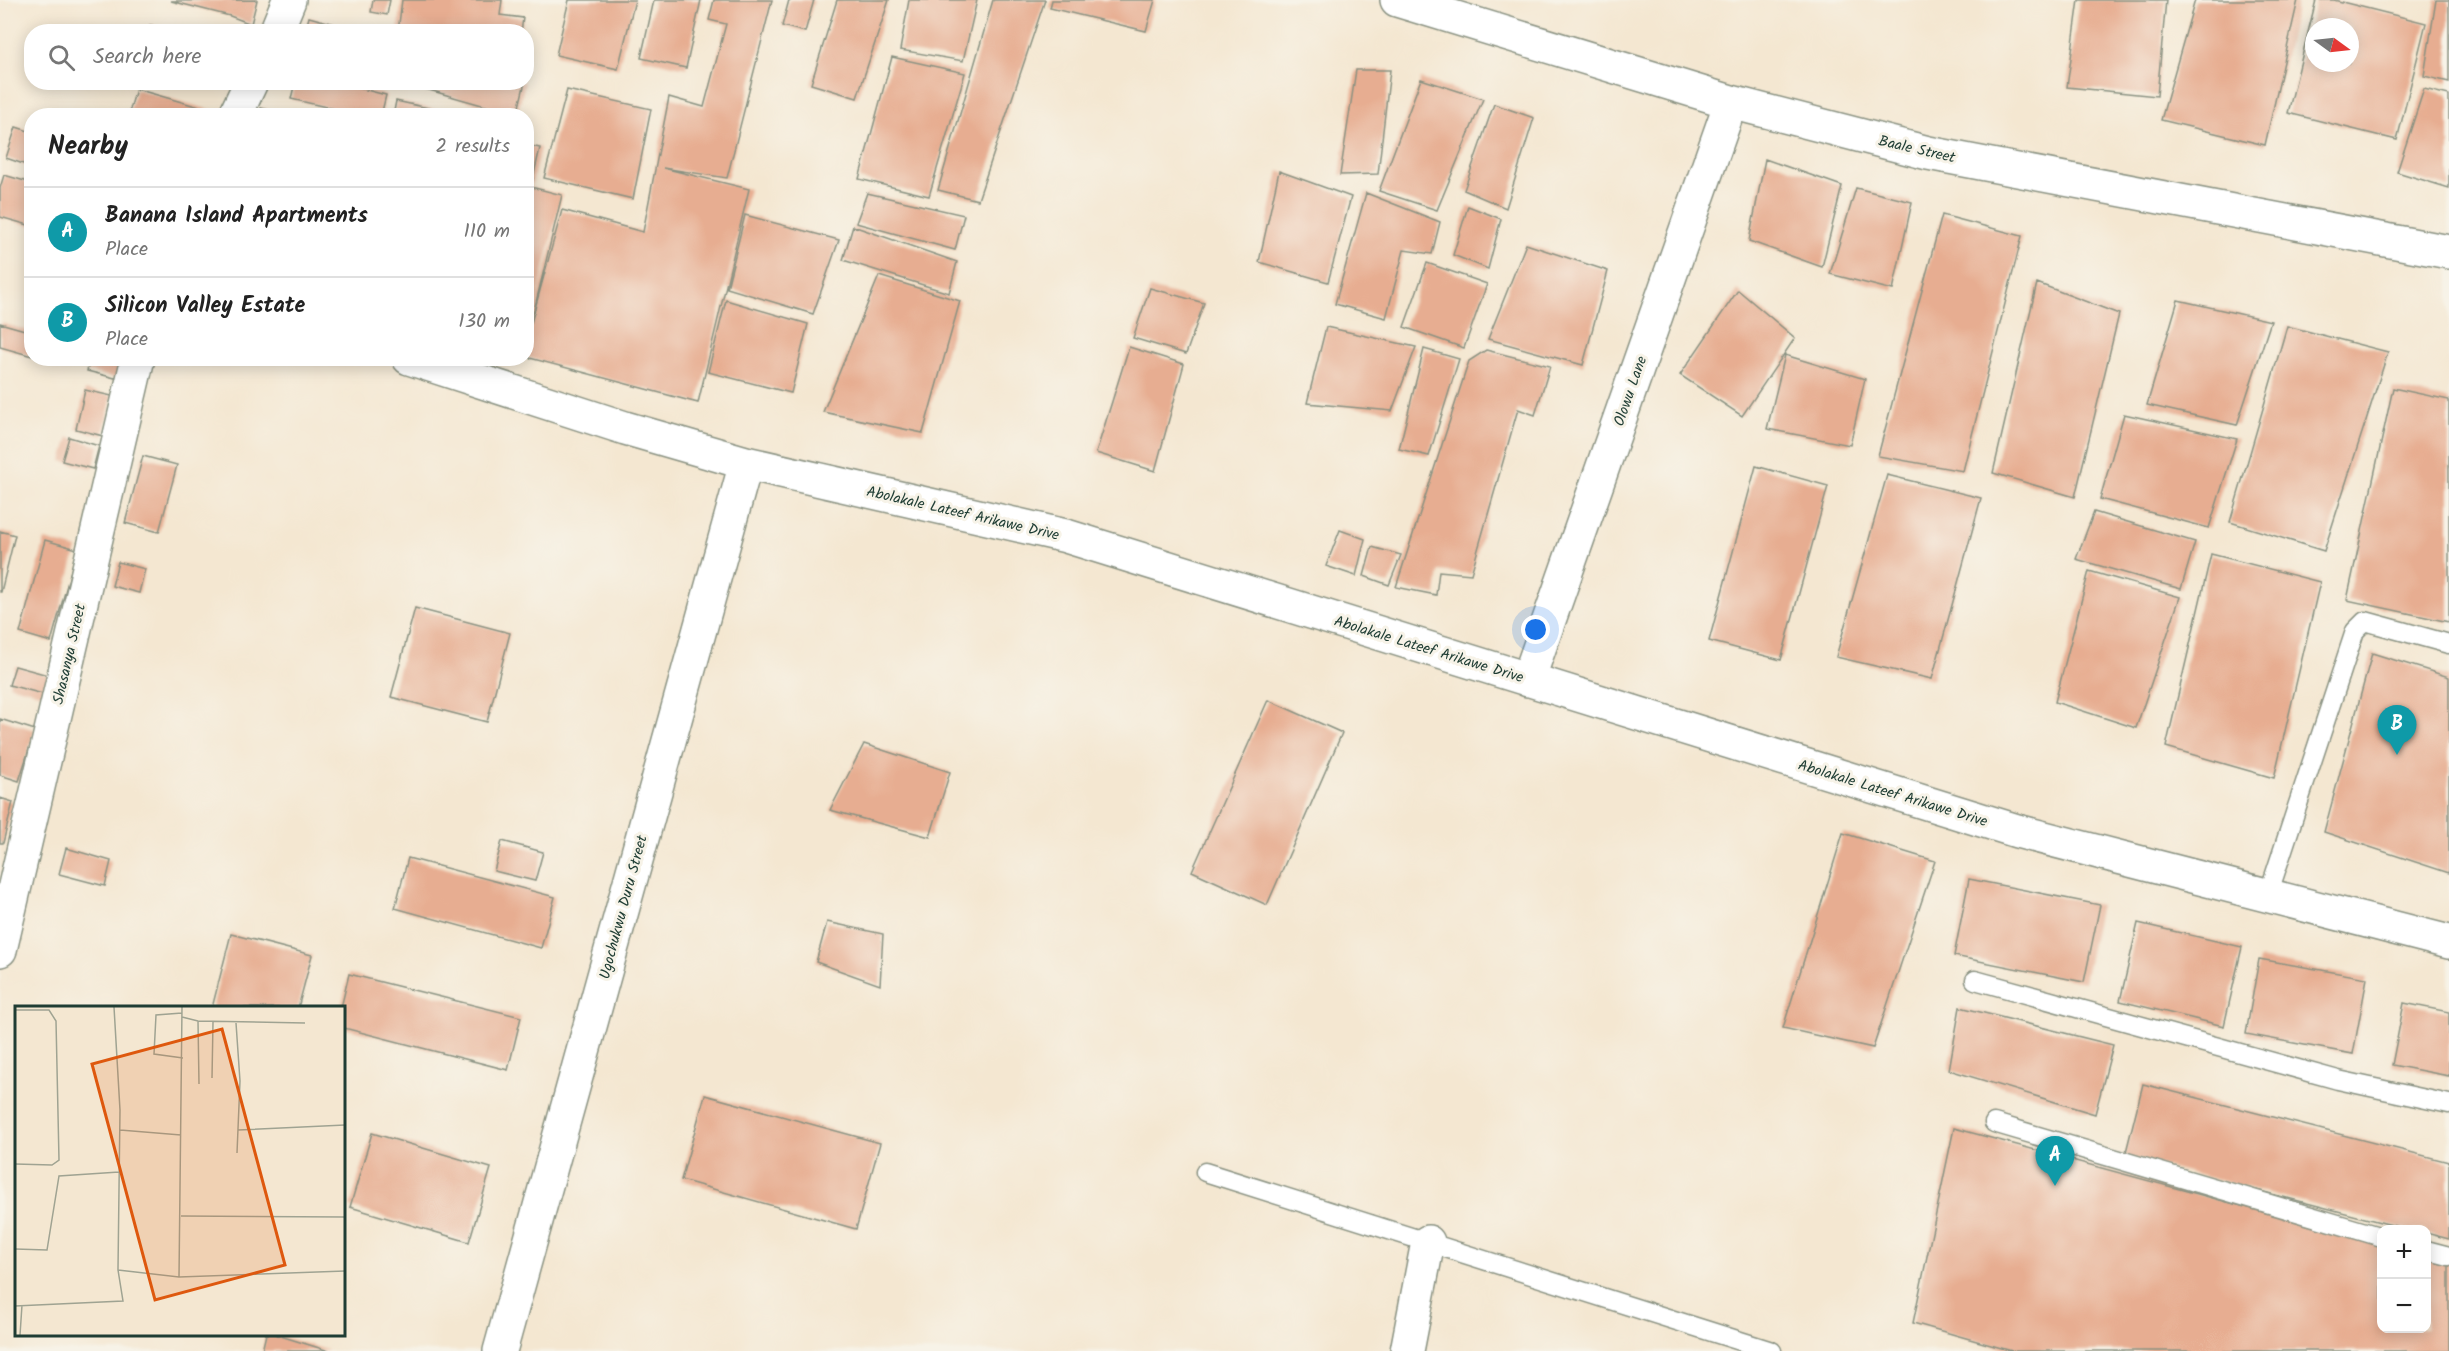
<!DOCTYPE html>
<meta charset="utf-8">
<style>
:root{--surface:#fff;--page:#f2f2f2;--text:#222;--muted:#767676;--line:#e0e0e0;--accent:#d93025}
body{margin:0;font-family:Kalam,sans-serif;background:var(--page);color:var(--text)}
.controls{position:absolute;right:18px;bottom:18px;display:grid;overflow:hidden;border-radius:12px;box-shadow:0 3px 15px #0003}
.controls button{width:54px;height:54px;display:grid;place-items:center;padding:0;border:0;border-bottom:2px solid var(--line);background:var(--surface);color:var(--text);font:30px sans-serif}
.compass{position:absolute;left:2305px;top:18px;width:54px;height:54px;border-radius:50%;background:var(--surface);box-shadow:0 3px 15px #0003;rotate:105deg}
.you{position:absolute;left:1536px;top:630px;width:21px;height:21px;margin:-15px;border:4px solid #fff;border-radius:50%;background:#1a73e8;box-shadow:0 0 0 9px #1a73e833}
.badge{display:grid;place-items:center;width:39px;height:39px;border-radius:50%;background:var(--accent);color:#fff;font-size:20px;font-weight:700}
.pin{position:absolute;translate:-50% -50px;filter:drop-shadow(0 2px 3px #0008)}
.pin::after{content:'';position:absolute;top:32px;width:21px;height:18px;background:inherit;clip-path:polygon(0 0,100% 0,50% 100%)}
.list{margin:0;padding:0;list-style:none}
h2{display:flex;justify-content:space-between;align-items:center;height:78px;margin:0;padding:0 24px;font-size:26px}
h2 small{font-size:20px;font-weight:400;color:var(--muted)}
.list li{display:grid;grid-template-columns:39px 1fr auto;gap:18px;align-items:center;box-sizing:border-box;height:90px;padding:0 24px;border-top:2px solid var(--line)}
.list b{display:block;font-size:22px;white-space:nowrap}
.list p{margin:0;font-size:20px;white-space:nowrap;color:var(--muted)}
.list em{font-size:20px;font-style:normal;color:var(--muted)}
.icon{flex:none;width:33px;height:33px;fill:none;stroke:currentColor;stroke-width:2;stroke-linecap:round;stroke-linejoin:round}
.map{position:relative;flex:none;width:2449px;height:1351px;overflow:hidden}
.search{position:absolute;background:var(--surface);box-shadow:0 3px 15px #0003;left:24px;top:24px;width:510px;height:66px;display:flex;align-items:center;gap:15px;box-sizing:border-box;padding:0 21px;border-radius:24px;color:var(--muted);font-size:22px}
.panel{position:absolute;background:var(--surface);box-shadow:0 3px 15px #0003;left:24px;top:108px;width:510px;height:258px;border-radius:24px}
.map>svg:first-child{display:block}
.building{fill:#e7ad91;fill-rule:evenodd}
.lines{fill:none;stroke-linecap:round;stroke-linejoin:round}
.lane-casing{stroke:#8a9282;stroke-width:21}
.street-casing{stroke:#8a9282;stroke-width:36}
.lane{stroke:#fff;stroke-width:18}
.street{stroke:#fff;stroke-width:33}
.labels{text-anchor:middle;stroke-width:6;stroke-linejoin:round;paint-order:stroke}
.street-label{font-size:15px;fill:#1f3d34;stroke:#f7f3e8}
.inset-road{fill:none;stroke:#9fa392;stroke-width:1.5}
.view{fill:#de580e;fill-opacity:0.15;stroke:#de580e;stroke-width:3}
.inset-edge{fill:none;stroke:#1f3d34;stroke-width:3}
</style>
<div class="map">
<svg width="2449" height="1351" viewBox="0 0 2449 1351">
<rect width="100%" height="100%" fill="#f7f3e8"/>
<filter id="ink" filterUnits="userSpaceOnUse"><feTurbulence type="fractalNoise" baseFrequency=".0167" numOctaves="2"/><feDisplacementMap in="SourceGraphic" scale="12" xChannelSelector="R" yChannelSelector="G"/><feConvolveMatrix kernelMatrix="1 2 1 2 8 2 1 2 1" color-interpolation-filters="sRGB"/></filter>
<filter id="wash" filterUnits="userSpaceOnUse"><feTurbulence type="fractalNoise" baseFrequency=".008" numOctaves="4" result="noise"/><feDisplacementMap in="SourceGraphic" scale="24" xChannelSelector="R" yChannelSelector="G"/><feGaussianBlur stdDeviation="1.35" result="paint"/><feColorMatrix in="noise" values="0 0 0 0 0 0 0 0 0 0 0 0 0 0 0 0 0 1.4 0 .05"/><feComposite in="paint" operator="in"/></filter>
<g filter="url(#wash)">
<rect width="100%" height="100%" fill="#f4e7d1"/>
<g id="blocks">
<path class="building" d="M257,0l-6,24 -21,-8 -59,-15z
M373,0h17l-3,15 -16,-3z
M402,0h100l-2,15 23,3 -2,14h-123z
M569,0h66l-17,69 -62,-14z
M654,0h47l-15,68 -45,-10z
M714,0h58l-45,178 -64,-10 86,21 -51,214 -172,-46v-212l14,3 -9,39 31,8 -31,128 31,-113 81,22 26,-135 35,10 22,-83 -17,-4z
M789,0h25l-9,32 -23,-6z
M837,0h52l-32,98 -46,-14z
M909,0h68l-14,61 -63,-11z
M993,0h52l-67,200 -40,-10z
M1052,0h103l-9,31 -96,-23z
M2079,0h87l-9,96 -90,-9z
M2195,0h103l-33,145 -104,-25z
M2316,0h18l92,23 -29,117 -109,-27zM2314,27h36v36h-36z
M2436,0h13v82l-25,-6z
M309,17l52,14v1h-56z
M150,25l26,5v2h-27z
M892,57l73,16 -36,123 -70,-17z
M1356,70h34l-12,104 -38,1z
M1421,79l62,20 -46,111 -58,-19z
M295,82h40l51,13 -5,21h-39l2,-5 -53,-12z
M401,82h124l-8,33z
M136,89l81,23v4h-89z
M2424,89l25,6v93l-52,-16z
M567,90l84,19 -18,90 -89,-21z
M396,101l51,11 -1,4h-53z
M1494,104l40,14 -28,90 -42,-18z
M261,108l28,7v1h-30z
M16,127l16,5v35l-26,-9z
M1765,159l77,27 -20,81 -73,-26z
M1279,171l72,26 -23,85 -69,-20z
M4,175l28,8v43l-32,-9v-29z
M1856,188l56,14 -19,88 -63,-16z
M867,193l97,22 -9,35 -99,-27z
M1366,193l74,29 -8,32 -28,-4 -18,68 -51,-14z
M1468,206l33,13 -13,50 -35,-14z
M745,215l94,25 -26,74 -86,-26z
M1942,215l80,21 -59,235 -85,-15z
M853,226l104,36 -8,31 -106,-33z
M1526,244l82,27 -25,94 -95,-26z
M1427,263l60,21 -23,64 -60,-21z
M879,276l81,25 -37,132 -100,-21z
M2037,283l82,31 -44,183 -82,-24z
M1150,288l54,15 -18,51 -53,-16z
M1738,290l57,48 -53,78 -62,-41z
M726,300l82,24 -17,69 -83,-21z
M2178,300l93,21 -34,104 -90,-20z
M0,323l32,9v24l-32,-9z
M2287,326l101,26 -64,199 -94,-29z
M1326,327l90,20 -24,64 -85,-8z
M1129,347l55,17 -29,107 -59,-18z
M1424,349l35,10 -30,97 -30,-7z
M1486,350l64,16 -15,49 -17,-6 -47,165 -32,-3 -3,24 -40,-8 73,-226z
M1785,355l80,24 -15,66 -83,-16z
M90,358h35l-6,21 -32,-8z
M2393,388l56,12v222l-102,-22z
M85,390l27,6 -9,40 -27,-7z
M2124,414l113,25 -28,89 -109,-29z
M69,437l30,9 -6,23 -31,-8z
M143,456l34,9 -18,67 -34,-9z
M1756,466l72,20 -47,174 -72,-19z
M1887,475l94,23 -49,181 -96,-22z
M2094,512l101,30 -14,47 -105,-30z
M1340,530l25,9 -9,37 -30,-10z
M0,531l15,4 -14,57h-1z
M45,540l32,9 -26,93 -31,-9z
M1372,547l29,8 -12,30 -25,-9z
M2211,554l109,28 -46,196 -108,-31z
M118,562l27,7 -6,24 -27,-7z
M2089,571l91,26 -44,131 -81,-26z
M415,608l95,25 -23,89 -96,-25z
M2372,653l77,24v196l-125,-41z
M15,666l33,9 -5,19 -34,-9z
M1268,700l74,33 -75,172 -75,-34z
M0,719l35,11 -16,51 -19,-6z
M864,744l86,28 -20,65 -100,-27z
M0,798l13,4 -10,41h-3z
M1843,833l92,28 -62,187 -90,-20z
M502,841l41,11 -8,29 -41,-10z
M66,848l45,13 -6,25 -46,-12z
M408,858l147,39 -14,51 -146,-40z
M1969,879l131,26 -16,77 -130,-26z
M827,922l56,12 -3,51 -64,-23z
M2138,923l104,24 -18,79 -104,-25z
M231,934l81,21 -14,53h-86z
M2259,959l108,19 -14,76 -107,-20z
M349,974l172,43 -13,53 -164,-42v-20h-3z
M2404,1003l45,9v64l-57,-11z
M1960,1007l153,38 -18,69 -146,-44z
M2143,1084l306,78v77l-23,-6v-3h-15l-286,-74z
M705,1095l175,48 -24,86 -175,-49z
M1954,1128l428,116v84h44v-72l23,6v89h-437l-99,-28z
M372,1133l119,35 -22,74 -119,-35z
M266,1334h8l55,17h-67z"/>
</g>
</g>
<g filter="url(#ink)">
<use href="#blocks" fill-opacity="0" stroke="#8a9282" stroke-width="1.5"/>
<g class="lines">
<defs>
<path id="lane" d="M2268,895l87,-264 10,-10 84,23
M1975,980l363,100 111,24
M1994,1123l388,114
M1205,1172l567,179
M2426,1250l23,6"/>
<path id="street" d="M1397,0l334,102 197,51 521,99
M276,32l13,-32
M235,116l16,-34
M409,358l216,70 121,35 320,73 951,295 432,111
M1528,680l203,-578
M0,950l138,-592
M500,1351l246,-888
M1407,1351l21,-109"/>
</defs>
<use href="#lane" class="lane-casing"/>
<use href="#street" class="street-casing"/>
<use href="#lane" class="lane"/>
<use href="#street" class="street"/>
</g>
</g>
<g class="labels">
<g class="street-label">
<text transform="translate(1917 149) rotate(13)" y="5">Baale Street</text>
<text transform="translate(1630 391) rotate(-71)" y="5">Olowu Lane</text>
<text transform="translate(963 513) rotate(13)" y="5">Abolakale Lateef Arikawe Drive</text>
<text transform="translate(1429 649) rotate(17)" y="5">Abolakale Lateef Arikawe Drive</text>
<text transform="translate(69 654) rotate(-77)" y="5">Shasanya Street</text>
<text transform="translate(1893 793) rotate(17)" y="5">Abolakale Lateef Arikawe Drive</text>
<text transform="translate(623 907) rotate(-75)" y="5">Ugochukwu Duru Street</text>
</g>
</g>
<g transform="translate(15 1006)">
<rect width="330" height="330" fill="#f4e7d1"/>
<path class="inset-road" d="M0,4h34l7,11 3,139 -7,5 -37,-1M167,7l-26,2 -2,39 29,4M167,11l16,4 107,2M183,15l1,63M221,17l4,58 -3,72M197,72l1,-56M105,124l61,5M223,124l107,-5M166,210l164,1M0,243l32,1 12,-74 60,-4M103,264l61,7 166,-6M164,271l3,-270M0,300l108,-5 -5,-31 2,-160 -6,-103M5,329l2,-30"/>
<path class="view" d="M207,23l63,236 -130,35 -63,-236z"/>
<rect width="330" height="330" class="inset-edge"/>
</g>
</svg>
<div class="controls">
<button>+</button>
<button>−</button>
</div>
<svg class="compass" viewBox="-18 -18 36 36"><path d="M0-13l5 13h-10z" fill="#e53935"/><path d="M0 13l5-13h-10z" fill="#767676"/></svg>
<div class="you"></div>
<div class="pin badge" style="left:2055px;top:1186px;background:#0f9aa8">A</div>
<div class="pin badge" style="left:2397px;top:755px;background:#0f9aa8">B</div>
<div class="search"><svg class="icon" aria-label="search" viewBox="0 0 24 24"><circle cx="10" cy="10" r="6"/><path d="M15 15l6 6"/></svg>Search here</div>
<section class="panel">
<h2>Nearby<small>2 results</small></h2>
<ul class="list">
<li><span class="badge" style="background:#0f9aa8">A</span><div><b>Banana Island Apartments</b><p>Place</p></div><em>110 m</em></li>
<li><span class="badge" style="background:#0f9aa8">B</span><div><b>Silicon Valley Estate</b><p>Place</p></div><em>130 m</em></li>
</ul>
</section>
</div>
